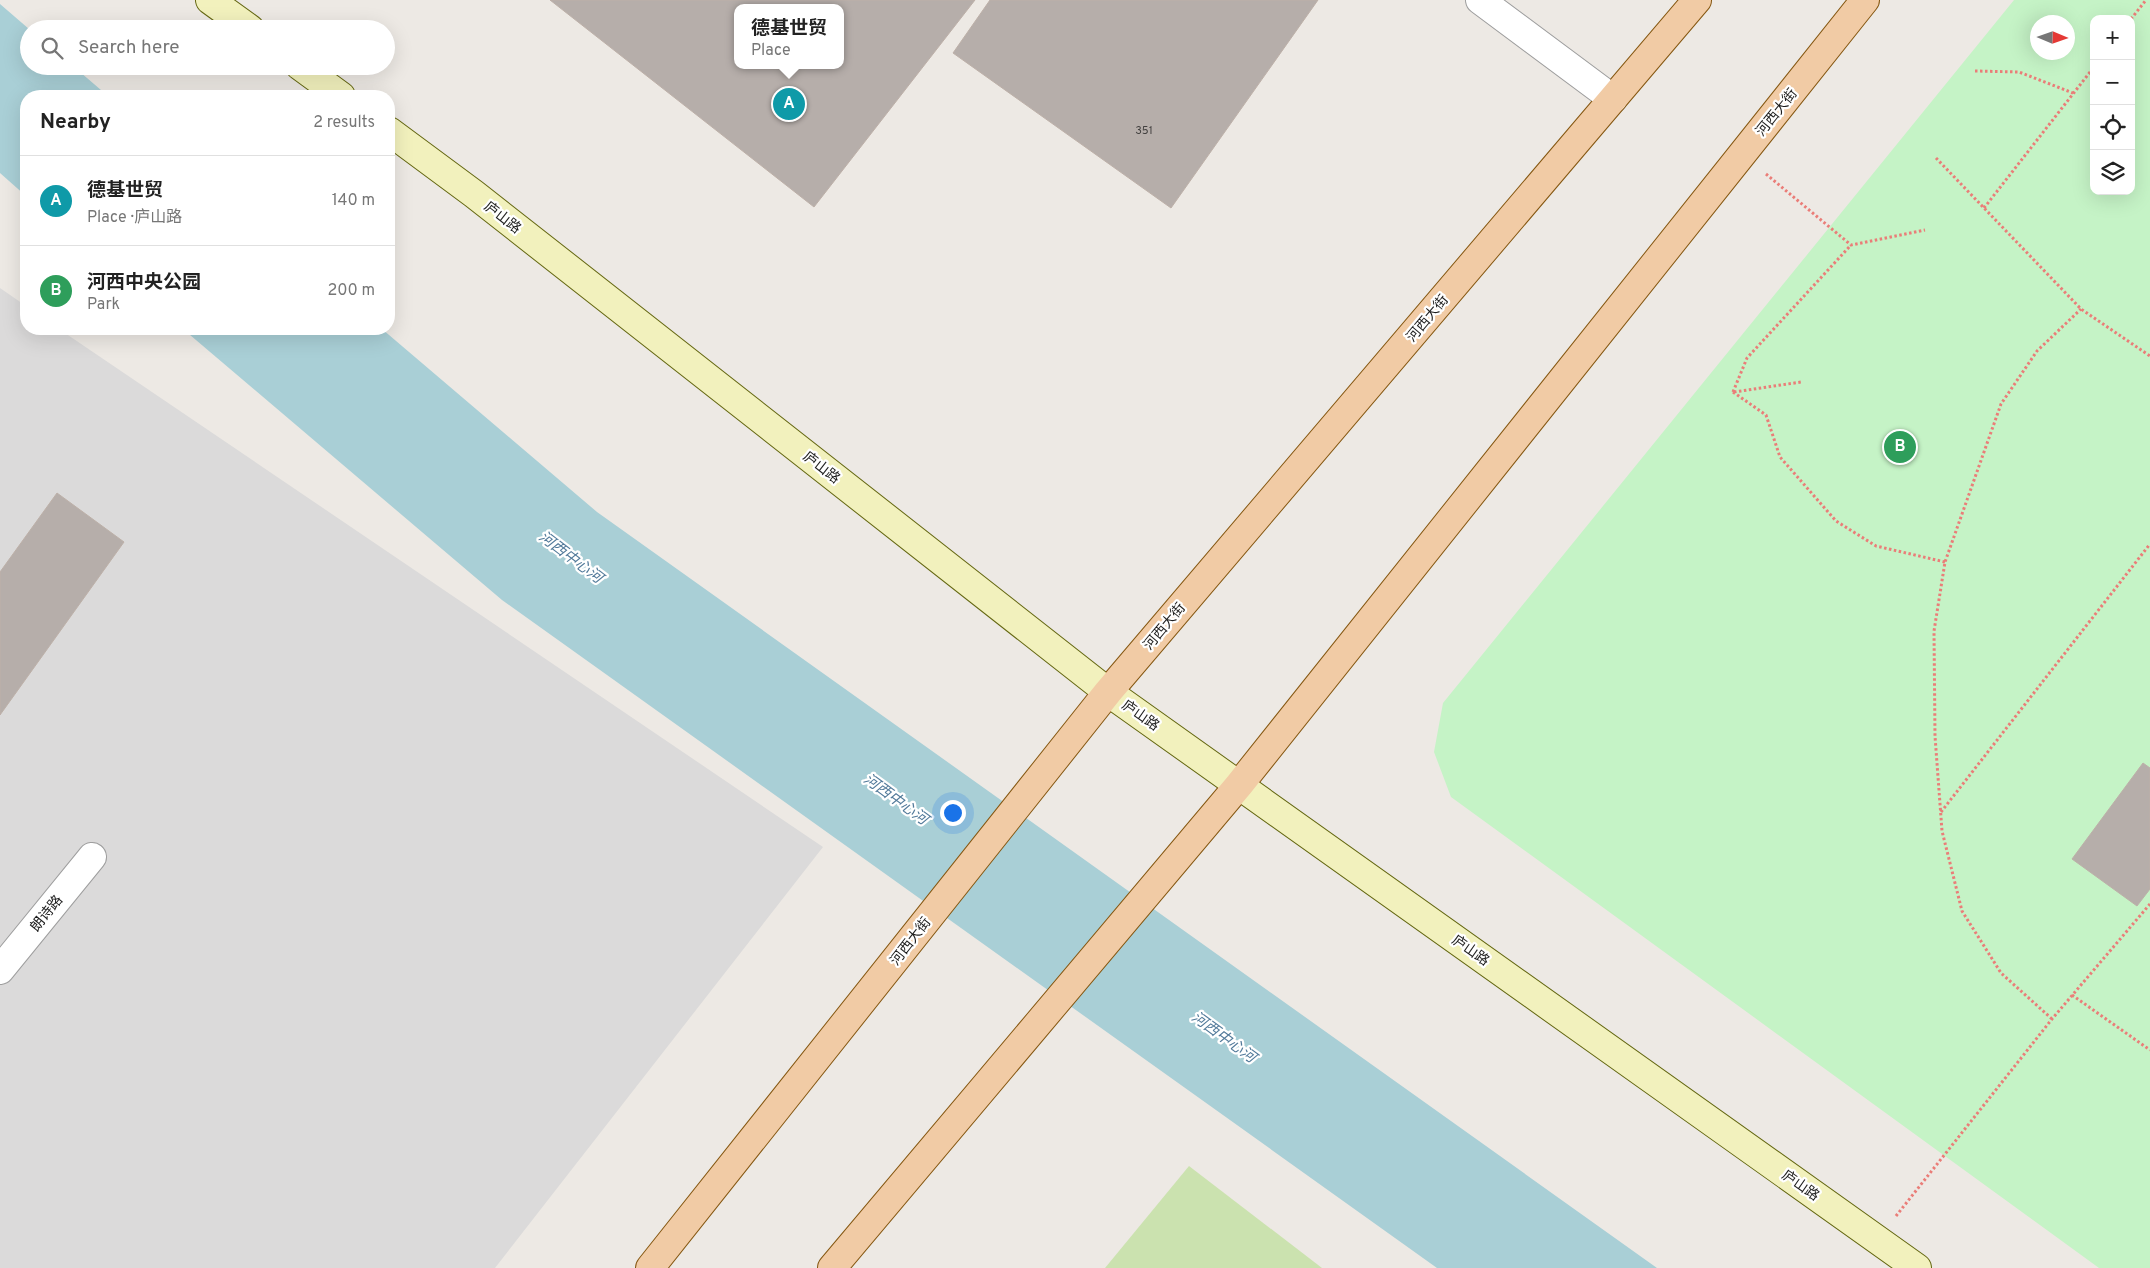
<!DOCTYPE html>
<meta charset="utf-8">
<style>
:root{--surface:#fff;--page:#f2f2f2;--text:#222;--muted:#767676;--line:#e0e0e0;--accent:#b45309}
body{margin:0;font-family:Overpass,"Noto Sans SC",sans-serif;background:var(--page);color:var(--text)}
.controls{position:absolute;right:15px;top:15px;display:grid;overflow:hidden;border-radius:10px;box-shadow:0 5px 20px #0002}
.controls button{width:45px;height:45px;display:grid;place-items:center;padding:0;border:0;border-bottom:1px solid var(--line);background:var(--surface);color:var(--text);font:25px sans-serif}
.compass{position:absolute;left:2030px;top:15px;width:45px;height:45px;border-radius:50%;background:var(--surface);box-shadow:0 5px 20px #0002;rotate:92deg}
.you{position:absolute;left:952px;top:812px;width:18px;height:18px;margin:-12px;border:4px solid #fff;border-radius:50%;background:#1a73e8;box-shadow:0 0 0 8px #1a73e833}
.badge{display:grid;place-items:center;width:32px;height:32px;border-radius:50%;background:var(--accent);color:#fff;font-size:16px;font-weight:700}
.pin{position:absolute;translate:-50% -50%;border:2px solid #fff;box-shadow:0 1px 5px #0006}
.popup{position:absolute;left:734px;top:4px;width:110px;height:65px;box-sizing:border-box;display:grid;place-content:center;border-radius:10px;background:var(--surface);filter:drop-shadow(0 1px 4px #0005);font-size:16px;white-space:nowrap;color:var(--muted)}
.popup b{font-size:19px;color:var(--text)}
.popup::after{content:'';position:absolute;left:50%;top:100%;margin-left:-10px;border:10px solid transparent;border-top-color:var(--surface)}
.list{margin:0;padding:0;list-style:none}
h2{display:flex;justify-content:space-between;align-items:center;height:65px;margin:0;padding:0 20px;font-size:21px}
h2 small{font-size:16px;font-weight:400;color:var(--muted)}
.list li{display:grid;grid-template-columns:32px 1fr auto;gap:15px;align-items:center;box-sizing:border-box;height:90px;padding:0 20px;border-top:1px solid var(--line)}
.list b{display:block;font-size:19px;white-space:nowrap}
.list p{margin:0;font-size:16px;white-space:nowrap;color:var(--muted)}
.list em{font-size:16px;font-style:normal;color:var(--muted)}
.icon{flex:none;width:28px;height:28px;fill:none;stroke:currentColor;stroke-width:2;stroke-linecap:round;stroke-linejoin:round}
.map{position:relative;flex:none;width:2150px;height:1268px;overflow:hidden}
.search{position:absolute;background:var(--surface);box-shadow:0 5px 20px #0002;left:20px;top:20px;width:375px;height:55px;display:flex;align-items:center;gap:12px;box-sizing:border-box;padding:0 18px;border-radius:28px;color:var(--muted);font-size:19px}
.panel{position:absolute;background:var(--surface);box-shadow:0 5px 20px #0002;left:20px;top:90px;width:375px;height:245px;border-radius:20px}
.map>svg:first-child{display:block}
.residential{fill:#dbdada}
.grass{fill:#cbe2af}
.park{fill:#c5f3c6;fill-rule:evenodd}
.water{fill:#a9cfd6}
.building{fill:#b6aeaa;stroke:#bdb0a8;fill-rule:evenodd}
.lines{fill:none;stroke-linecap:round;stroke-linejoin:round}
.street-casing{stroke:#9e9e9e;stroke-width:30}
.secondary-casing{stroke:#646711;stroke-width:30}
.primary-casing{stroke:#855711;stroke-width:30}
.path{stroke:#ea7d78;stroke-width:3;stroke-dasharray:2.5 2.5;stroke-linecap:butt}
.street{stroke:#fff;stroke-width:28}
.secondary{stroke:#f2f1bd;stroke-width:28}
.primary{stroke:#f1cba5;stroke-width:28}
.labels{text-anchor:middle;stroke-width:4.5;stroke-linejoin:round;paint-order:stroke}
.number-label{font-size:11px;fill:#434140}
.street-label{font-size:14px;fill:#1d1d1d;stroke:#fff}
.water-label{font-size:15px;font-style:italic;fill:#527a9a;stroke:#fff}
</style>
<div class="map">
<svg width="2150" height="1268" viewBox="0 0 2150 1268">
<rect width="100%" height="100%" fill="#ede9e4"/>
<path class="residential" d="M0,288l26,18v23h33l764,518 -328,421h-495z"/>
<path class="grass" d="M1189,1166l133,102h-217z"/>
<path class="park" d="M2014,0h136v1268h-51l-648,-471 -17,-45 9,-49zM2094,19h37v172h-37zM2038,22h30v30h-30z"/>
<path class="water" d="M0,4l29,25v37h44l35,30h-82v100l-26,-23z
M183,329h199l215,183 1060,756h-220l-935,-668z"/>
<path class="building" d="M550,0h425l-161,207zM738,8h102v57h-102z
M990,0h328l-147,208 -218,-155z
M57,493l67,49 -124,173v-143z
M2143,763l7,5v121l-13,17 -65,-47z"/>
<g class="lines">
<defs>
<path id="street" d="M1480,0l133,99
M0,970l92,-113"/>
<path id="secondary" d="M210,0l40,29
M300,66l41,30
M389,131l85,63 634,498 809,576"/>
<path id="primary" d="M650,1268l458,-576 589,-692
M832,1268l407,-483 626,-785"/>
</defs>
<use href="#street" class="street-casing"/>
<use href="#secondary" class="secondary-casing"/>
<use href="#primary" class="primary-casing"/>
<path class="path" d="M2131,19l15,-19
M1975,71l44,1 54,21
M1936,158l145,151 69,47
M1766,174l85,71 74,-15
M1984,208l110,-141
M1733,392l33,23 14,42 56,64 40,25 69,16
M1733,392l14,-34 104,-113
M1734,392l67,-10
M1941,812l209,-268
M2072,995l78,55
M2052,1019l-51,-46 -39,-62 -20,-80 -7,-95 -1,-105 11,-69 56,-158 36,-53 44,-42
M1896,1216l156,-197 98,-115"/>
<use href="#street" class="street"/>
<use href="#secondary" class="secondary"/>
<use href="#primary" class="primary"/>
</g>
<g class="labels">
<g class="number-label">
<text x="1144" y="134">351</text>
</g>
<g class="street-label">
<text transform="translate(1776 112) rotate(-51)" y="5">河西大街</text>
<text transform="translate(503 217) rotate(38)" y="5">庐山路</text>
<text transform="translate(1427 318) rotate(-50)" y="5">河西大街</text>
<text transform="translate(822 467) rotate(38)" y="5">庐山路</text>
<text transform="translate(1164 626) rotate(-50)" y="5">河西大街</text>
<text transform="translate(1141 715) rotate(35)" y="5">庐山路</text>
<text transform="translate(46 913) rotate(-51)" y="5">朗诗路</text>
<text transform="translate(910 941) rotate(-52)" y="5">河西大街</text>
<text transform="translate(1471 950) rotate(35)" y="5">庐山路</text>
<text transform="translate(1801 1185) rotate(35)" y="5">庐山路</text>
</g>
<g class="water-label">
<text transform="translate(571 557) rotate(37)" y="5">河西中心河</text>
<text transform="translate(896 799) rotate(36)" y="5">河西中心河</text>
<text transform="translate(1224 1037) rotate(36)" y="5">河西中心河</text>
</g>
</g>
</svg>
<div class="controls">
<button>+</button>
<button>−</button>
<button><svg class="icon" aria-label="locate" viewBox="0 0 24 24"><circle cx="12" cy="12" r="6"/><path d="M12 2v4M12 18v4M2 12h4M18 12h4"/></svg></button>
<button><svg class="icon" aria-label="layers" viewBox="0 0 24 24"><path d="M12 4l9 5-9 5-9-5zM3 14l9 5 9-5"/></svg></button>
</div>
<svg class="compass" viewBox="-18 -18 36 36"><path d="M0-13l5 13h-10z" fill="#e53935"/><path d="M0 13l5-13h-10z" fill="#767676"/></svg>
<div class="you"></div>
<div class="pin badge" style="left:789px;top:104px;background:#0f9aa8">A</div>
<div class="popup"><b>德基世贸</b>Place</div>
<div class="pin badge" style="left:1900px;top:447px;background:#2e9e5b">B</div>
<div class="search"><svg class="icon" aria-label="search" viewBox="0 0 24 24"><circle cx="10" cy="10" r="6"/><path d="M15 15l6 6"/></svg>Search here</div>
<section class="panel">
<h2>Nearby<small>2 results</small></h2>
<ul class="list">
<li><span class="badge" style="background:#0f9aa8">A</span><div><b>德基世贸</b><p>Place · 庐山路</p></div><em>140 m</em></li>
<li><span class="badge" style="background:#2e9e5b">B</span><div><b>河西中央公园</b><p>Park</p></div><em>200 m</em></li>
</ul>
</section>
</div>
